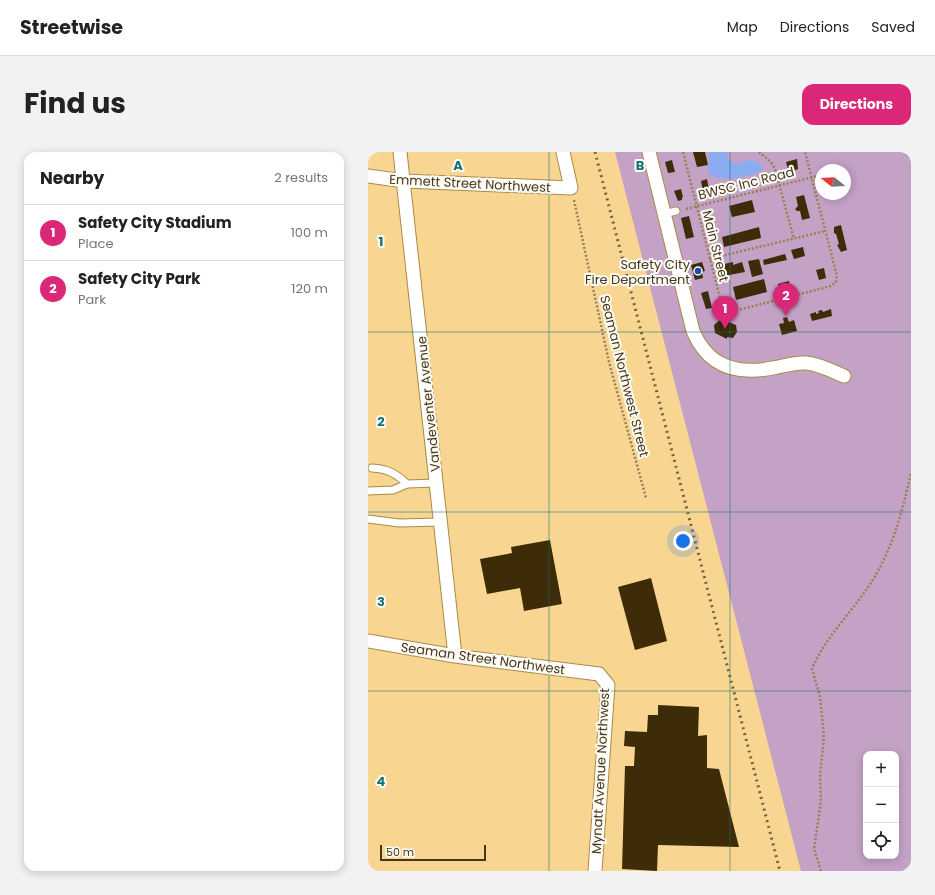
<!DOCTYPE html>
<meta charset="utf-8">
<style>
:root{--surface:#fff;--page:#f2f2f2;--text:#222;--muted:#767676;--line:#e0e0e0;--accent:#db2777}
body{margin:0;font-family:Poppins,sans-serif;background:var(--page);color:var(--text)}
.controls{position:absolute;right:12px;bottom:12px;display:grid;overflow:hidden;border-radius:8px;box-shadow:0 2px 10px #0003}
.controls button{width:36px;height:36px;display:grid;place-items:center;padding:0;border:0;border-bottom:1px solid var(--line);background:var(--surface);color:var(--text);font:20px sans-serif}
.compass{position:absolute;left:447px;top:12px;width:36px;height:36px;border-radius:50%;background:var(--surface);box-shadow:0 2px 10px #0003;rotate:288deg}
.scale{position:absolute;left:12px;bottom:10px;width:106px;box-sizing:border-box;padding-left:4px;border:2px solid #44371b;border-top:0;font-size:11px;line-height:14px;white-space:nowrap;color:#44371b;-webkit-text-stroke:3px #fffcf5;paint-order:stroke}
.you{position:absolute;left:315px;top:389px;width:14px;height:14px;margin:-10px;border:3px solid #fff;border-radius:50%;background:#1a73e8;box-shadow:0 0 0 6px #1a73e833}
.badge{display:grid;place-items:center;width:26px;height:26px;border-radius:50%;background:var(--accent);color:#fff;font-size:13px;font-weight:700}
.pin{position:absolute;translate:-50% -33px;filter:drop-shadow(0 1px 2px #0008)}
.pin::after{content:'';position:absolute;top:21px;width:14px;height:12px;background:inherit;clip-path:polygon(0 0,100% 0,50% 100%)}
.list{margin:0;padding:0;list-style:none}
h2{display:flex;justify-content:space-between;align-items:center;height:52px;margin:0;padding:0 16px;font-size:17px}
h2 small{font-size:13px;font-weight:400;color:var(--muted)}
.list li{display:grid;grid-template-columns:26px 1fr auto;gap:12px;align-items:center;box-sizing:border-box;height:56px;padding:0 16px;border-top:1px solid var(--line)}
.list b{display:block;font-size:15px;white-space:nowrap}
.list p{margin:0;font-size:13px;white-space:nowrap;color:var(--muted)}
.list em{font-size:13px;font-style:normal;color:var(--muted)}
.icon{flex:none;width:22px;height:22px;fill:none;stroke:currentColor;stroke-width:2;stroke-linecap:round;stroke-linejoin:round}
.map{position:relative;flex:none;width:543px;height:719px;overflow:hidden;border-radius:12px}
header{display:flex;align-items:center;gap:24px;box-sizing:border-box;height:56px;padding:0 20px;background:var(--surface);border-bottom:1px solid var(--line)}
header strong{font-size:19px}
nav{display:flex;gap:22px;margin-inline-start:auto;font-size:14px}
.intro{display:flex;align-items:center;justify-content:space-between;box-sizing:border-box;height:96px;padding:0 24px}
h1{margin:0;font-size:28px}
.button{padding:10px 18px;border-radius:12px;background:var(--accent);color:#fff;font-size:14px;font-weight:700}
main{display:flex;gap:24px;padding:0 24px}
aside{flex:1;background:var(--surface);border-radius:12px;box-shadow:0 2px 10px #0003}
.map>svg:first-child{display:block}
.green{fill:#c4a2c6;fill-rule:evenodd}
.water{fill:#8bacf0}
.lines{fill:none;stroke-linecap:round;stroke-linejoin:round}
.stream{stroke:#8bacf0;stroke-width:4}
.building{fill:#3d2c07}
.lane-casing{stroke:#aa8a48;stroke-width:9}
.street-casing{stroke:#aa8a48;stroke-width:15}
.path{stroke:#978152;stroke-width:2.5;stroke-dasharray:2 2;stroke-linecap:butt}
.lane{stroke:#fff;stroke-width:7}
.street{stroke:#fff;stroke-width:13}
.rail{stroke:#76633c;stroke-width:3;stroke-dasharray:2 4;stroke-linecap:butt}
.grid{fill:none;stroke:#0f766e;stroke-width:1;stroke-opacity:0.55}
.poi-dot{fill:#1e4ab7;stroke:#fffcf5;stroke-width:1.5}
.labels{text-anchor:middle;stroke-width:4;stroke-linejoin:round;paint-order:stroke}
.street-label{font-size:13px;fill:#44371b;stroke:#fffcf5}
.poi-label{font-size:13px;fill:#44371b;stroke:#fffcf5;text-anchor:end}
.grid-label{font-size:13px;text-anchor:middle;font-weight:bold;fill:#0f766e;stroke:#fffcf5;stroke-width:4;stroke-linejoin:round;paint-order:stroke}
</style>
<header>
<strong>Streetwise</strong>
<nav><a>Map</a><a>Directions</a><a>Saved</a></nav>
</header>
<div class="intro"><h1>Find us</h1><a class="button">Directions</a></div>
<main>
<aside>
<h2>Nearby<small>2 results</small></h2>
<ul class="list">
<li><span class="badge">1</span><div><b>Safety City Stadium</b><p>Place</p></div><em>100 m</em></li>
<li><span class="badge">2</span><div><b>Safety City Park</b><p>Park</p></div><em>120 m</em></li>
</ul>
</aside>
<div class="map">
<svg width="543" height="719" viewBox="0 0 543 719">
<rect width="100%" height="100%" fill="#f8d692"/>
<path class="green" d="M247,0h296v719h-110zM453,18h24v24h-24zM498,602h30v102h-30z"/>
<path class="water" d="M341,0h18l1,7 8,5c12,-5 17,-6 27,3l-1,3c-4,6 -43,12 -50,6 -4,-3 -4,-7 -5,-11l2,-1z"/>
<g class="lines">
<path class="stream" d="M537,0l6,5"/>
</g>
<path class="building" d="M325,0h12l3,13 -11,2z
M429,7l1,10 -9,4 -3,-11z
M304,8l3,12 -7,1 -3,-11z
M339,27l2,11 -6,2 -2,-11z
M313,37l2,8h-1v3l-4,1 -4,-10z
M436,43l6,23 -8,2 -2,-9h-3l-2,-2 3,-3 -2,-9z
M384,48l3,12 -23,5 -3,-11z
M321,64l5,21 -8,2 -5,-21z
M473,73l6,25 -6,2 -4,-7 2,-1 -3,-10 -2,-1v-6z
M391,75l2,11 -37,9 -2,-10z
M435,95l2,9 -11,3 -3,-9z
M417,102l2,6 -23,5 -1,-5z
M391,107l4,15 -11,3 -4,-16z
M334,110l3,9 -3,1 1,6 -8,2 -4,-15z
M365,110v3l9,-3 3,10 -21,4 -4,-11z
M456,116l2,10 -7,2 -3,-10z
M396,127l3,13 -31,8 -3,-13z
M421,129l1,6 -11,2 -1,-5z
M340,139l4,17 -6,1 -5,-16z
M463,157l1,7 -20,5 -2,-7 6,-2v2l3,-1 -1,-2 4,-1 1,2z
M419,165l2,5 5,-2 3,11 -15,4 -3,-11 5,-1 -1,-5z
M353,167l15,6 1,7 -4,6 -6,-1v2l-12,-6 -1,-8z
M182,388l12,64 -38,7 -4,-23 -33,6 -7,-35 32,-6 -1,-6z
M283,426l16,63 -32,9 -17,-63z
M290,553l41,2 -1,29 9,-1v33l12,1 20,78 -81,-2 -1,26 -35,-2 3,-103h9l1,-19 -11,-1 1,-15 22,1 1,-17h10z"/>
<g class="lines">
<defs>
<path id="lane" d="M296,62l12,-3
M4,316c15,1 24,5 35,16
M0,339l25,-1 14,-6 29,-1
M0,367l31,4 41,-1"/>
<path id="street" d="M32,0l55,504
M281,0l44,179c15,36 44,44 80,37 11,-2 22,-6 33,-5 13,1 26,8 38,13
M0,24l36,5 167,7 -8,-36
M0,489l87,15 144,18 9,11 -13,186"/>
</defs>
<use href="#lane" class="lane-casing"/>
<use href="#street" class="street-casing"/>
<path class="path" d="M315,0l39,154 2,4 6,2 101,-26 5,-4 1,-6 -32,-124
M391,0l12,10 4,7 19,70
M206,48l35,162 37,136
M318,57l135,-34
M341,107l116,-28
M453,719l-7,-22 7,-48 -1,-25 4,-39 -4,-41 -8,-27c15,-36 47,-63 66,-98 17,-31 25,-63 33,-98"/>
<use href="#lane" class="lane"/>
<use href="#street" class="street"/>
<path class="rail" d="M227,0l185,719"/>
</g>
<path class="grid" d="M181,0v719M362,0v719M0,180h543M0,360h543M0,539h543"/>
<circle class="poi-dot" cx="330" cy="119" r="4"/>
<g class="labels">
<g class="street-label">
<text transform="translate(102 31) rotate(3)" y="5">Emmett Street Northwest</text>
<text transform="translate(378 31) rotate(-14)" y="5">BWSC Inc Road</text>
<text transform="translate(348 94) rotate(76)" y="5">Main Street</text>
<text transform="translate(257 224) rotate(76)" y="5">Seaman Northwest Street</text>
<text transform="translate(60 252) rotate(-96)" y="5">Vandeventer Avenue</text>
<text transform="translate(115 506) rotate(8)" y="5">Seaman Street Northwest</text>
<text transform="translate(232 619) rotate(-87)" y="5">Mynatt Avenue Northwest</text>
</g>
<g class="poi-label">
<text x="322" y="117">Safety City<tspan x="322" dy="15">Fire Department</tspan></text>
</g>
</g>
<g class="grid-label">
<text x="90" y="18">A</text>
<text x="272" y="18">B</text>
<text x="13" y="94">1</text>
<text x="13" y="274">2</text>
<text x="13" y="454">3</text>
<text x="13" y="634">4</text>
</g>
</svg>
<div class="controls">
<button>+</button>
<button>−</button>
<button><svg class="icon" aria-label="locate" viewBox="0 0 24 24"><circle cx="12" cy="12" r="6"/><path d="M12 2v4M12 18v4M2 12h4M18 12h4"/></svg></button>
</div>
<svg class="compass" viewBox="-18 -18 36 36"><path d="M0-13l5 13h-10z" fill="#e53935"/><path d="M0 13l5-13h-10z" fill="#767676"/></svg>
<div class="scale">50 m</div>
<div class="you"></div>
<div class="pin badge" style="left:357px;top:177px">1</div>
<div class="pin badge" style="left:418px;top:164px">2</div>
</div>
</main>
